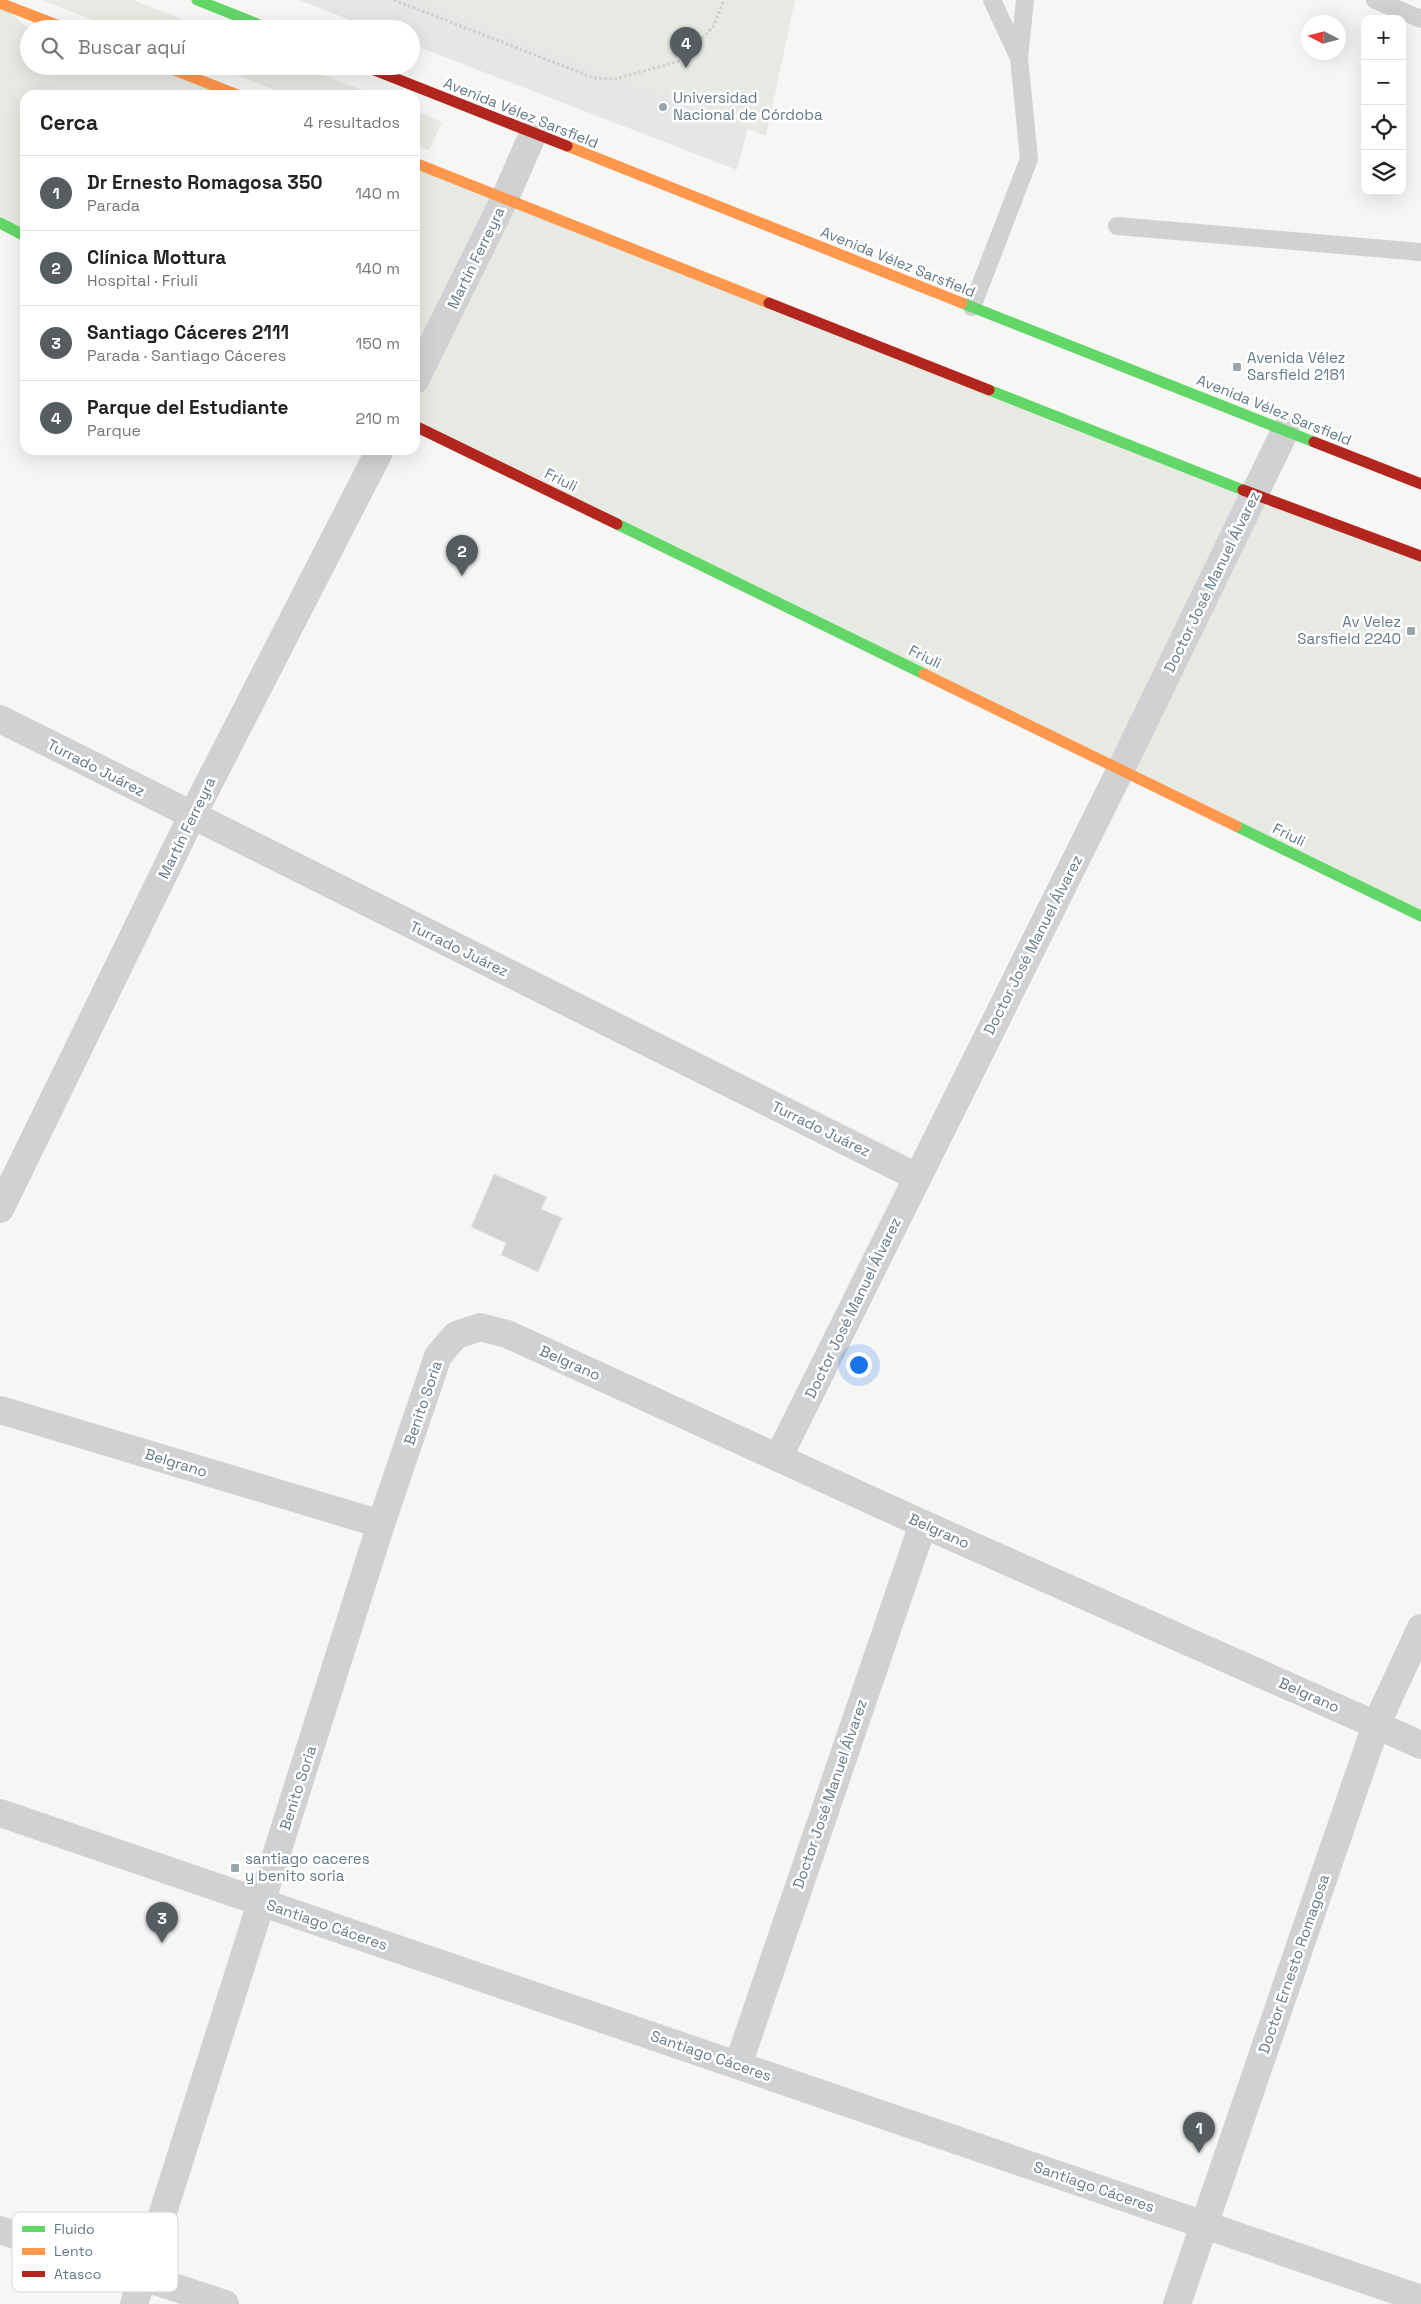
<!DOCTYPE html>
<html lang="es">
<meta charset="utf-8">
<style>
:root{--surface:#fff;--page:#f2f2f2;--text:#222;--muted:#767676;--line:#e0e0e0;--accent:#565d61}
body{margin:0;font-family:"Space Grotesk",sans-serif;background:var(--page);color:var(--text)}
.controls{position:absolute;right:15px;top:15px;display:grid;overflow:hidden;border-radius:10px;box-shadow:0 5px 20px #0002}
.controls button{width:45px;height:45px;display:grid;place-items:center;padding:0;border:0;border-bottom:1px solid var(--line);background:var(--surface);color:var(--text);font:25px sans-serif}
.compass{position:absolute;left:1301px;top:15px;width:45px;height:45px;border-radius:50%;background:var(--surface);box-shadow:0 5px 20px #0002;rotate:276deg}
.you{position:absolute;left:858px;top:1364px;width:18px;height:18px;margin:-12px;border:4px solid #fff;border-radius:50%;background:#1a73e8;box-shadow:0 0 0 8px #1a73e833}
.badge{display:grid;place-items:center;width:32px;height:32px;border-radius:50%;background:var(--accent);color:#fff;font-size:16px;font-weight:700}
.pin{position:absolute;translate:-50% -41px;filter:drop-shadow(0 1px 2px #0008)}
.pin::after{content:'';position:absolute;top:26px;width:18px;height:15px;background:inherit;clip-path:polygon(0 0,100% 0,50% 100%)}
.list{margin:0;padding:0;list-style:none}
h2{display:flex;justify-content:space-between;align-items:center;height:65px;margin:0;padding:0 20px;font-size:21px}
h2 small{font-size:16px;font-weight:400;color:var(--muted)}
.list li{display:grid;grid-template-columns:32px 1fr auto;gap:15px;align-items:center;box-sizing:border-box;height:75px;padding:0 20px;border-top:1px solid var(--line)}
.list b{display:block;font-size:19px;white-space:nowrap}
.list p{margin:0;font-size:16px;white-space:nowrap;color:var(--muted)}
.list em{font-size:16px;font-style:normal;color:var(--muted)}
.icon{flex:none;width:28px;height:28px;fill:none;stroke:currentColor;stroke-width:2;stroke-linecap:round;stroke-linejoin:round}
.map{position:relative;flex:none;width:1421px;height:2304px;overflow:hidden}
.search{position:absolute;background:var(--surface);box-shadow:0 5px 20px #0002;left:20px;top:20px;width:400px;height:55px;display:flex;align-items:center;gap:12px;box-sizing:border-box;padding:0 18px;border-radius:28px;color:var(--muted);font-size:19px}
.panel{position:absolute;background:var(--surface);box-shadow:0 5px 20px #0002;left:20px;top:90px;width:400px;height:365px;border-radius:15px}
.map>svg:first-child{display:block}
.built{fill:#e5e6e6}
.green{fill:#e6eae3}
.building{fill:#d1d2d3;stroke:#e6e6e4}
.lines{fill:none;stroke-linecap:round;stroke-linejoin:round}
.path{stroke:#cdcecf;stroke-width:3;stroke-dasharray:2.5 2.5;stroke-linecap:butt}
.lane{stroke:#d0d1d2;stroke-width:18}
.street{stroke:#d0d1d2;stroke-width:28}
.fast{stroke:#63d668;stroke-width:11}
.slow{stroke:#ff974d;stroke-width:11}
.jam{stroke:#b3261e;stroke-width:11}
.poi-dot{fill:#96a5ae;stroke:#fff;stroke-width:2}
.labels{text-anchor:middle;stroke-width:5;stroke-linejoin:round;paint-order:stroke}
.poi-label{font-size:15px;fill:#637988;stroke:#fff;text-anchor:start}
.street-label{font-size:15px;fill:#637988;stroke:#fff}
.key{fill:#fff;stroke:#d0d7db;stroke-width:1}
.key-label{font-size:14px;fill:#637988}
</style>
<div class="map">
<svg width="1421" height="2304" viewBox="0 0 1421 2304">
<rect width="100%" height="100%" fill="#f6f6f5"/>
<path class="built" d="M299,0h481l-43,170 -326,-126v-15h-38z"/>
<path class="green" d="M42,0h91l73,29h-90z
M418,0h377l-29,136z
M0,3l29,26v37h135l74,29h-213v141l-25,-13z
M213,66h88l73,29h-87z
M415,111l27,11 -13,28 -14,-5z
M415,163l1006,393v360l-1006,-490z"/>
<path class="building" d="M494,1174l53,23 -6,12 21,9 -24,54 -37,-17 5,-12 -35,-16z"/>
<g class="lines">
<path class="path" d="M394,0l200,78 21,1 65,-18 33,-34 11,-27"/>
<path class="lane" d="M992,0l27,58
M1375,0l46,19
M1117,226l304,26
M972,307l57,-148 -10,-101 6,-58"/>
<path class="street" d="M415,380l90,-182 28,-64
M0,719l917,458
M0,1209l192,-393 188,-366
M0,1410l381,114
M778,1458l343,-689 164,-338
M0,1813l1421,486
M738,2065l185,-541
M0,2230l225,74
M134,2304l247,-780 57,-168 18,-21 24,-8 27,7 416,190 498,221
M1177,2304l199,-579 45,-97"/>
<path class="fast" d="M197,0l73,29
M0,223l25,13
M962,303l352,139
M989,390l254,100
M617,524l307,150
M1236,826l185,90"/>
<path class="slow" d="M0,3l67,26
M164,66l74,29
M567,146l395,157
M415,163l354,140
M924,674l312,152"/>
<path class="jam" d="M364,66l203,80
M769,303l220,87
M415,426l202,98
M1314,442l107,42
M1243,490l178,66"/>
</g>
<g class="poi-dot">
<circle cx="663" cy="107" r="5"/>
<rect x="1232" y="362" width="10" height="10" rx="2.5"/>
<rect x="1406" y="626" width="10" height="10" rx="2.5"/>
<rect x="230" y="1863" width="10" height="10" rx="2.5"/>
</g>
<g class="labels">
<g class="poi-label">
<text x="673" y="103">Universidad<tspan x="673" dy="17">Nacional de Córdoba</tspan></text>
<text x="1247" y="363">Avenida Vélez<tspan x="1247" dy="17">Sarsfield 2181</tspan></text>
<text x="1401" y="627" text-anchor="end">Av Velez<tspan x="1401" dy="17">Sarsfield 2240</tspan></text>
<text x="245" y="1864">santiago caceres<tspan x="245" dy="17">y benito soria</tspan></text>
</g>
<g class="street-label">
<text transform="translate(521 113) rotate(22)" y="5">Avenida Vélez Sarsfield</text>
<text transform="translate(476 258) rotate(-64)" y="5">Martín Ferreyra</text>
<text transform="translate(898 262) rotate(22)" y="5">Avenida Vélez Sarsfield</text>
<text transform="translate(1274 410) rotate(22)" y="5">Avenida Vélez Sarsfield</text>
<text transform="translate(561 480) rotate(26)" y="5">Friuli</text>
<text transform="translate(1212 582) rotate(-64)" y="5">Doctor José Manuel Álvarez</text>
<text transform="translate(925 657) rotate(26)" y="5">Friuli</text>
<text transform="translate(96 768) rotate(27)" y="5">Turrado Juárez</text>
<text transform="translate(187 828) rotate(-64)" y="5">Martín Ferreyra</text>
<text transform="translate(1289 835) rotate(26)" y="5">Friuli</text>
<text transform="translate(1033 945) rotate(-63)" y="5">Doctor José Manuel Álvarez</text>
<text transform="translate(459 949) rotate(26)" y="5">Turrado Juárez</text>
<text transform="translate(821 1129) rotate(26)" y="5">Turrado Juárez</text>
<text transform="translate(853 1308) rotate(-64)" y="5">Doctor José Manuel Álvarez</text>
<text transform="translate(570 1363) rotate(24)" y="5">Belgrano</text>
<text transform="translate(423 1403) rotate(-71)" y="5">Benito Soria</text>
<text transform="translate(176 1463) rotate(17)" y="5">Belgrano</text>
<text transform="translate(939 1531) rotate(24)" y="5">Belgrano</text>
<text transform="translate(1309 1695) rotate(24)" y="5">Belgrano</text>
<text transform="translate(298 1788) rotate(-72)" y="5">Benito Soria</text>
<text transform="translate(830 1794) rotate(-71)" y="5">Doctor José Manuel Álvarez</text>
<text transform="translate(327 1925) rotate(19)" y="5">Santiago Cáceres</text>
<text transform="translate(1294 1964) rotate(-71)" y="5">Doctor Ernesto Romagosa</text>
<text transform="translate(711 2056) rotate(19)" y="5">Santiago Cáceres</text>
<text transform="translate(1094 2187) rotate(19)" y="5">Santiago Cáceres</text>
</g>
</g>
<rect x="12" y="2212" width="166" height="80" rx="8" class="key"/>
<rect x="22" y="2226" width="23" height="6" fill="#63d668"/>
<rect x="22" y="2248" width="23" height="7" fill="#ff974d"/>
<rect x="22" y="2271" width="23" height="6" fill="#b3261e"/>
<g class="key-label">
<text x="54" y="2234">Fluido</text>
<text x="54" y="2256">Lento</text>
<text x="54" y="2279">Atasco</text>
</g>
</svg>
<div class="controls">
<button>+</button>
<button>−</button>
<button><svg class="icon" aria-label="locate" viewBox="0 0 24 24"><circle cx="12" cy="12" r="6"/><path d="M12 2v4M12 18v4M2 12h4M18 12h4"/></svg></button>
<button><svg class="icon" aria-label="layers" viewBox="0 0 24 24"><path d="M12 4l9 5-9 5-9-5zM3 14l9 5 9-5"/></svg></button>
</div>
<svg class="compass" viewBox="-18 -18 36 36"><path d="M0-13l5 13h-10z" fill="#e53935"/><path d="M0 13l5-13h-10z" fill="#767676"/></svg>
<div class="you"></div>
<div class="pin badge" style="left:1199px;top:2153px">1</div>
<div class="pin badge" style="left:462px;top:576px">2</div>
<div class="pin badge" style="left:162px;top:1943px">3</div>
<div class="pin badge" style="left:686px;top:68px">4</div>
<div class="search"><svg class="icon" aria-label="search" viewBox="0 0 24 24"><circle cx="10" cy="10" r="6"/><path d="M15 15l6 6"/></svg>Buscar aquí</div>
<section class="panel">
<h2>Cerca<small>4 resultados</small></h2>
<ul class="list">
<li><span class="badge">1</span><div><b>Dr Ernesto Romagosa 350</b><p>Parada</p></div><em>140 m</em></li>
<li><span class="badge">2</span><div><b>Clínica Mottura</b><p>Hospital · Friuli</p></div><em>140 m</em></li>
<li><span class="badge">3</span><div><b>Santiago Cáceres 2111</b><p>Parada · Santiago Cáceres</p></div><em>150 m</em></li>
<li><span class="badge">4</span><div><b>Parque del Estudiante</b><p>Parque</p></div><em>210 m</em></li>
</ul>
</section>
</div>
